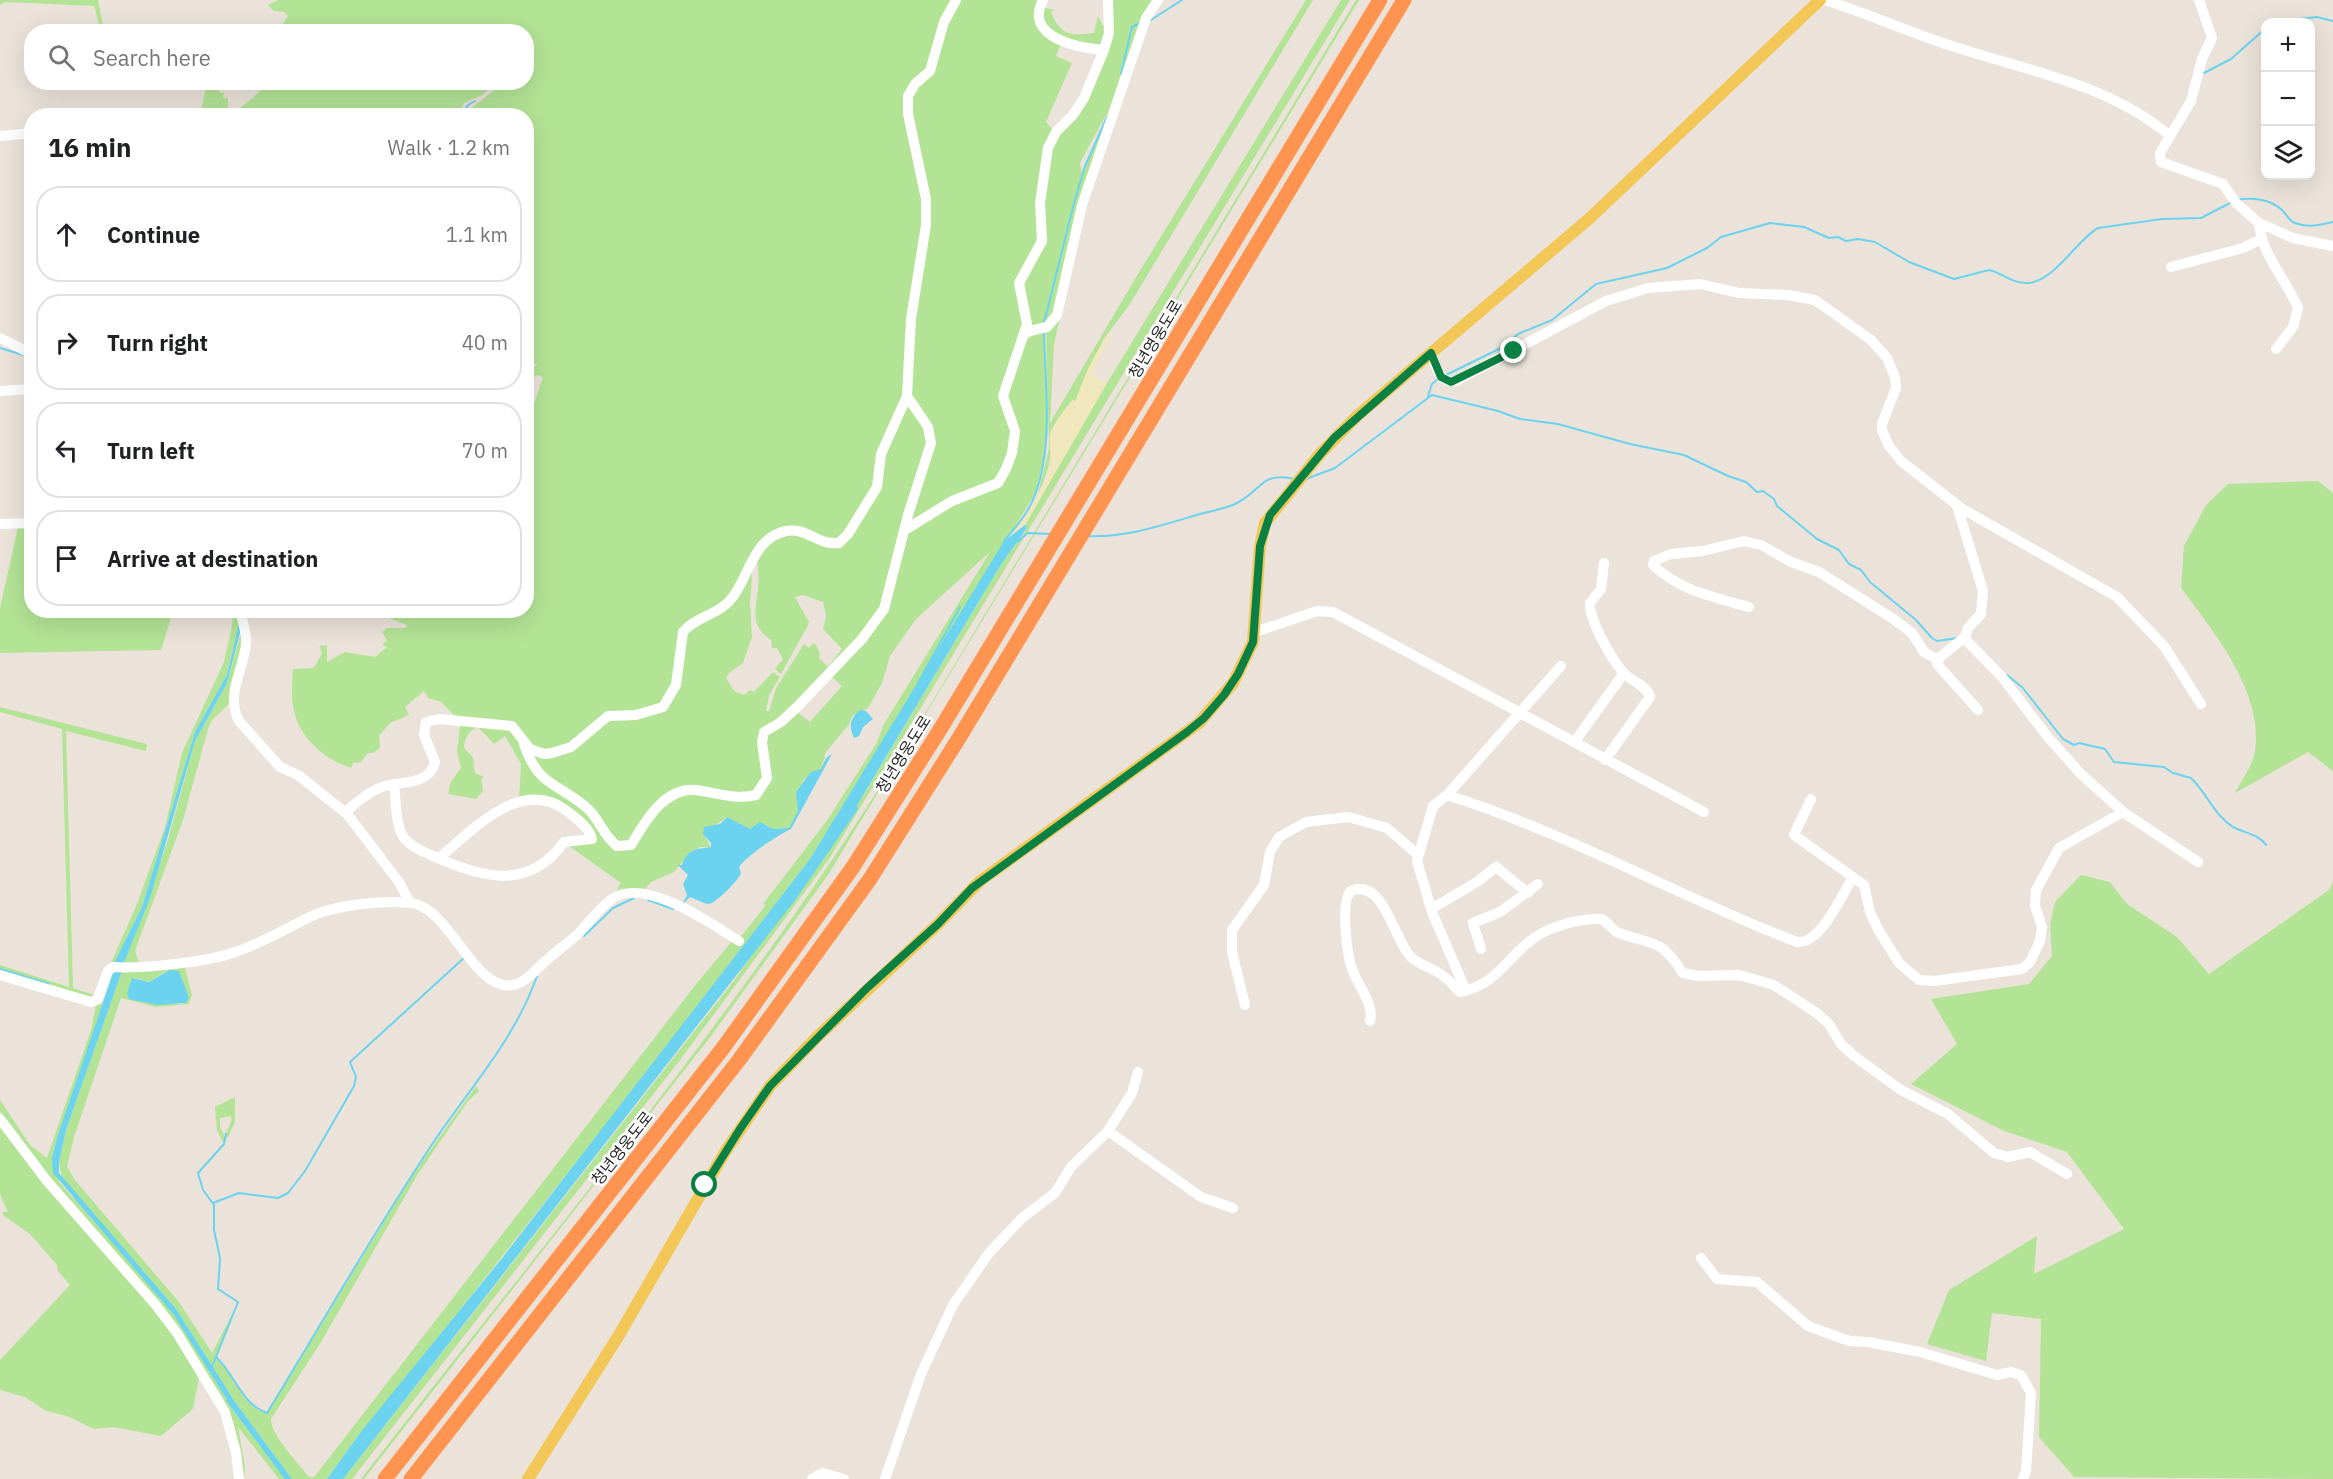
<!DOCTYPE html>
<meta charset="utf-8">
<style>
:root{--surface:#fff;--page:#f2f2f2;--text:#202124;--muted:#757577;--line:#e0e0e0}
body{margin:0;font-family:"IBM Plex Sans","Noto Sans KR",sans-serif;background:var(--page);color:var(--text)}
.controls{position:absolute;right:18px;top:18px;display:grid;overflow:hidden;border-radius:12px;box-shadow:0 6px 24px #0002}
.controls button{width:54px;height:54px;display:grid;place-items:center;padding:0;border:0;border-bottom:2px solid var(--line);background:var(--surface);color:var(--text);font:30px sans-serif}
.stop{position:absolute;width:18px;height:18px;margin:-14px;border:4px solid #0b8043;border-radius:50%;background:#fff}
.stop.end{background:#0b8043;border-color:#fff;box-shadow:0 2px 6px #0008}
.list{margin:0;padding:0;list-style:none}
h2{display:flex;justify-content:space-between;align-items:center;height:78px;margin:0;padding:0 24px;font-size:26px}
h2 small{font-size:20px;font-weight:400;color:var(--muted)}
.list li{display:grid;grid-template-columns:39px 1fr auto;gap:18px;align-items:center;box-sizing:border-box;height:96px;margin:0 12px 12px;padding:0 12px;border:2px solid var(--line);border-radius:24px}
.list b{display:block;font-size:22px;white-space:nowrap}
.list em{font-size:20px;font-style:normal;color:var(--muted)}
.icon{flex:none;width:33px;height:33px;fill:none;stroke:currentColor;stroke-width:2;stroke-linecap:round;stroke-linejoin:round}
.map{position:relative;flex:none;width:2333px;height:1479px;overflow:hidden}
.search{position:absolute;background:var(--surface);box-shadow:0 6px 24px #0002;left:24px;top:24px;width:510px;height:66px;display:flex;align-items:center;gap:15px;box-sizing:border-box;padding:0 21px;border-radius:24px;color:var(--muted);font-size:22px}
.panel{position:absolute;background:var(--surface);box-shadow:0 6px 24px #0002;left:24px;top:108px;width:510px;height:510px;border-radius:24px}
.map>svg:first-child{display:block}
.green{fill:#b3e395;fill-rule:evenodd}
.sand{fill:#f1e7bc}
.water{fill:#6bd2ef}
.lines{fill:none;stroke-linecap:round;stroke-linejoin:round}
.stream{stroke:#6bd2ef;stroke-width:2}
.minor{stroke:#fff;stroke-width:10}
.major{stroke:#f2c758;stroke-width:12}
.highway{stroke:#ff9451;stroke-width:15}
.route{stroke:#0b8043;stroke-width:8}
.labels{text-anchor:middle;stroke-width:5;stroke-linejoin:round;paint-order:stroke}
.street-label{font-size:16px;fill:#282828;stroke:#fff}
</style>
<div class="map">
<svg width="2333" height="1479" viewBox="0 0 2333 1479">
<rect width="100%" height="100%" fill="#ebe3da"/>
<path class="green" d="M0,0h98l6,31h-3l-7,-25 -89,-4 -5,3z
M278,0h676l-25,71 -20,19 15,109 -17,184 -30,98 -34,57 -67,-4 -48,67 -41,24 -10,50 -15,31 -46,8 -45,32 -34,5 -25,-26 -58,-10 -13,-13 -13,-4 -4,-7 -19,16 4,8 -19,8 -11,13 1,12 -7,5h-5l-7,9 -8,1 -2,5c-25,-8 -51,-29 -57,-57 -3,-13 -2,-28 -1,-42l21,-1 8,-15 -3,-7 8,-1v17l18,-10 30,5 12,-10 -5,-2 5,-5 -5,-8 5,-4h19l1,-3 -21,-8 -3,-6 143,-1 1,-195 5,-5 11,-33 -7,-2 -9,15 4,-20 7,-7 -11,3 -1,-250 -63,-1 40,-32 23,-1v-50l-248,-1 10,-15 -4,-4 -10,-1 -6,-6z
M958,0h83l-5,11 25,33 -5,12 16,7 -26,59 8,9 -4,8 -8,93 -18,38 1,54 -24,72 9,24 1,32 -14,30 -89,39 25,-77 -22,-49v-51l16,-106 -18,-134 28,-52z
M1109,0h45l-15,22 -7,5 -14,57 -10,27 -28,52 2,12 -9,28 -30,122 -11,2 -11,-38 15,-32 13,-108 56,-98z
M1306,0h7l-183,304 -27,36 -28,62 -24,32c2,23 -4,41 -14,62l12,-47 -3,-119 9,-5 2,-4 29,-118 -32,141 -4,79 85,-144z
M1341,0h9l-521,859 -149,201 -328,419h-9l390,-497 119,-169h3l2,-7 143,-240 27,-37 -2,-4 82,-142z
M1356,0h3l-531,875 -117,161 -347,443h-3c185,-240 383,-471 542,-729z
M1041,7l14,3 -4,2c10,24 20,24 43,21l4,-17 9,16 -6,13 -29,-1 -27,-20z
M1140,23l-85,290 -11,10 30,-120 12,-37 33,-82 14,-57z
M207,83h12l2,4 -2,5 5,1 -1,5h5v9l-4,3 2,5 -23,-1 -2,-4z
M267,83h230l-15,12 -18,8 -6,12 -220,1v-7l15,-11z
M1043,330l3,30v89l-11,45 -225,365 -200,260 -213,271 -37,43 -33,46h-35l-57,-77 -22,-34 3,-9c18,15 26,48 51,55l144,-237 65,-91 3,5 -11,10 -50,73 -97,168 -50,77c-1,15 28,45 37,57l4,2 3,-2 382,-493 37,-44h5l27,-34 -3,-1 63,-82 50,-78 8,-20 106,-172 -74,67 -26,37 -8,27 -14,25 -16,8 -2,7 -24,29 -5,17 -16,10 -9,13 3,19 -10,17 -16,1 -8,-5 -15,5 -23,-12 -13,9 -9,11 6,10h-11l-12,8 -14,17 -23,10 -8,9 -30,6 8,-14 -55,-39 28,-4 -31,-34 -44,-6 2,-36 -16,-28 -11,8 -16,-17c-9,3 -14,12 -14,21l9,9 2,16 9,4 -3,3 2,11 -7,8 -28,-5 3,-12 10,-14 -4,-16 3,-26 51,1 15,31 98,91 30,-35 31,-21 41,6 41,-13 -2,-53 31,-22 14,11 32,-36 -13,-12 52,-54 26,-86 31,-23 53,-23 23,-35 -9,-52 19,-60z
M906,402l24,32 -47,175 -67,75 -53,47 3,39 -10,24 -82,-1 -50,53 -79,-67 -15,-27 23,3 49,-33 34,-5 38,-22 10,-63 30,-17 39,-52 -3,39 2,35 -9,26 -14,10 -3,5 8,13 10,4 6,-5 4,2 19,-20 7,5 -11,18 -3,16h3l7,-23 28,-44 5,4 4,-5 3,2 4,9 -1,4 9,9 14,-18 -19,-20 3,-13 -3,-14 -20,-7 -8,2 14,25 -2,5 -26,47 -6,-5 8,-10 -6,-11h-5l-1,-8c-22,-15 -15,-31 -13,-52 1,-12 0,-23 -2,-35l28,-20 49,12 33,-38z
M2318,481l15,12v278l-25,-19 -73,41c6,-12 18,-28 20,-42 9,-58 -41,-119 -74,-163l3,-42 22,-41 22,-21z
M31,525l1,85 141,1 -12,39 -161,3v-45l18,-81z
M233,611h5l1,14 -12,50 -32,57 -53,175 -28,56 -4,2 27,-61 28,-77 17,-74 42,-91c3,-16 9,-33 9,-51z
M242,629l3,15 -14,58 -19,18 -4,9 -25,91 -48,131 4,13 -16,1 45,-125 27,-99 32,-58z
M0,707l147,37 -1,7 -80,-20 7,257 24,8 -1,2 -96,-25v-8l69,22 -7,-258 -62,-17z
M2081,875l29,7 17,22 50,33 32,37 120,-84 4,-8v597l-259,-2 -35,-40 2,-118 -49,-6 -6,48 -59,-17 22,-54 88,-54 -3,38 90,-45 -57,-77 -63,-21 -93,-47 46,-40 -26,-45 98,-15 23,-28 -2,-31 5,-23z
M188,967l-3,1 7,27 -3,9 -33,3 -35,-9 -47,139 -7,29 7,13 105,123 33,51 26,-50 -26,63 -36,-57 -114,-131 -3,-16 7,-32 56,-159zM165,972l17,5 1,27h-31l-25,-11 8,-15 14,4z
M114,970l-13,32 1,6 -48,140 -2,10 7,24 100,112 23,32 52,85 52,68h-7l-41,-52 7,40 -1,12 -10,-55 -11,-26 -25,-38 -148,-182 -50,-67v-11l30,45 17,13 45,-131 4,-24z
M235,1097v25l-8,17 -1,-6 6,-14 -2,-3 -10,2v9l6,12 -3,4 -6,-13 -2,-23z
M0,1126c64,88 241,244 237,353h-3c0,-37 -13,-71 -35,-101l-6,31 -32,27 -48,-9 -19,2 -27,-13 -21,-5 -21,-14 -25,-7v-30l70,-75 -12,-14 -1,-6 -27,-31 -27,-19v-3h5l-8,-18z"/>
<path class="sand" d="M1113,330c-5,17 -16,28 -21,45l15,8 -82,142 -21,16c18,-21 36,-43 45,-70 4,-14 -1,-26 1,-37 3,-11 16,-26 23,-35l2,3c9,-25 20,-53 38,-72z"/>
<path class="water" d="M1025,525l2,3 -27,38 -138,231 -5,9 1,3 -62,90 -453,580h-16l33,-46 143,-176 307,-398 194,-318z
M242,611h5v10l-6,8 -14,54 -32,58 -45,157 -27,67 -9,-2 28,-56 53,-175 32,-57z
M860,710l6,1 7,8 -10,8 -4,9 -5,2c-6,-13 -3,-20 6,-28z
M832,754l-41,75c-13,6 -42,25 -52,38l2,6c-2,7 -25,30 -32,31 -5,0 -13,-5 -19,-7l-8,8 5,-10 -4,-11 5,-9 -10,-10h4c5,-16 15,-16 29,-18v-4l-8,-9 1,-7 16,-3 7,-7 23,12 10,-7 13,7 16,-1 9,-17 -2,-19 15,-20 10,-3 5,-11z
M114,970l8,1 -56,159 -7,32v11l117,136 59,93 57,77h-6l-52,-68 -60,-96 -121,-142 -1,-15 5,-20z
M170,970l9,1 10,27 -3,5 -29,2 -28,-6 -2,-6 5,-15 17,4z"/>
<g class="lines">
<path class="stream" d="M1151,20l31,-20
M2274,22l43,-5 16,4
M1121,74l11,-47 8,-4
M2202,74l29,-15 35,-31
M461,116l7,-11 7,-4
M2237,200c15,-3 33,-1 45,10 5,5 7,11 13,13 12,5 26,2 38,-1
M1044,323l30,-120 11,-37 22,-49
M0,348l23,7
M1446,375l57,-28 15,-13 34,-14 44,-36 71,-16 40,-20 14,-11 49,-14 34,4 25,11 9,-1 8,4 12,-2 17,3 34,20 45,17 35,-9c14,3 23,14 40,13 26,-3 49,-44 69,-55l64,-9 39,-1 31,-16
M1428,396l4,-12 6,-5
M1306,479l29,-11 97,-73 66,16 22,8 38,5 72,20 54,11 44,21 18,6 11,10 6,-1 11,8 3,7 40,33 22,11 10,14 12,6 9,12 46,38 16,18 5,3 20,-3
M1087,536c38,2 76,-11 113,-22 11,-3 24,-5 35,-10 28,-13 24,-33 60,-25
M1004,541c12,-14 25,-29 31,-46 19,-51 10,-110 9,-164
M1017,542l11,-9 23,1
M2007,675l15,12 41,52 11,6 5,-2 26,6 9,13 50,5 9,6 18,5c15,14 23,37 42,49 11,6 26,7 33,18
M918,683l42,-76
M878,751l9,-15
M832,824l7,-9
M648,900l25,9
M584,936l29,-28 21,-10
M0,969l49,15
M76,1199l44,50
M213,1203l26,-10 39,5 10,-5 17,-22 49,-85 2,-9 -6,-15 115,-105
M216,1357c18,16 26,48 51,56 54,-88 105,-178 162,-264 37,-57 85,-107 108,-173
M212,1367l26,-65 -20,-13 2,-31 -6,-28v-25l-11,-15 -5,-17 26,-29 2,-10
M410,1373l9,-8
M227,1400l59,79"/>
<path class="minor" d="M1043,0c-20,38 36,48 61,50
M1825,0c44,14 86,33 130,47 73,24 154,37 215,89
M2199,0l13,38 -10,21 -11,42 -31,52 1,9 62,22 13,19 23,20 34,15 40,8
M0,136l32,-3
M2259,223c2,31 27,56 39,85l-5,19 -17,22
M2171,267l72,-19 16,-8
M1025,332l22,-5 10,-12 25,-110 64,-187 12,-18
M0,338l32,16
M1431,353c5,14 8,31 25,28l150,-80 42,-13 52,-4 39,9 49,2 27,5 56,40 16,18 8,19 1,11 -14,36v6l7,16 12,15 60,47 156,89 47,49 37,58
M0,391l32,-2
M1957,506l26,85 -2,23 -13,14 -3,9 2,4 35,36 45,59 33,37 43,39 75,50
M0,524l32,-1
M905,530l47,-29 46,-18 8,-14 6,-16 3,-22 -12,-35 24,-72 -8,-41 23,-42 -2,-38 8,-55 8,-16 17,-17 11,-17 20,-48 5,-17 -1,-33
M1604,563l-3,26 -11,14c-1,16 21,56 33,69 7,9 24,13 27,25l-45,63
M1749,607c-35,-10 -69,-16 -96,-42l1,-4 17,-7 32,-3 41,-10 17,4 30,17 28,10 73,46 20,15 12,19 14,8
M240,610c2,10 7,23 6,33 -2,27 -21,51 -7,78l41,46 18,8 49,39
M1255,632l62,-21 16,1 371,200
M1965,637l-25,20 -3,7 41,46
M1578,737l46,-64
M524,744c14,43 35,39 64,65 12,11 14,25 29,37l14,-1c14,-23 33,-58 65,-55 22,3 38,10 60,5l11,-17 -5,-36 2,-10 17,-10 16,-15 65,-68 22,-30 24,-94 23,-72 -3,-16 -21,-31
M394,784c2,15 1,41 10,54 8,10 25,16 36,21 48,21 91,29 124,-17l28,-3c-3,-12 -15,-20 -25,-28 -46,-35 -94,19 -128,47
M1447,795c121,38 232,102 350,147 24,2 45,-47 56,-65
M1811,799l-17,36 70,50 6,27 9,19 20,32 20,17 15,1 88,-12 8,-7 10,-21 2,-14 -7,-21 1,-16 23,-42 64,-36
M410,903l-11,-21 -52,-68 2,-5c8,-7 17,-15 28,-20 19,-10 51,0 58,-27l-11,-27 2,-13 13,-3 73,7 18,23 14,5 8,-1 19,-6 37,-31 28,-1 27,-8 13,-22 7,-53c13,-16 36,-17 49,-34 18,-23 21,-60 54,-67 21,-4 32,15 53,12l9,-9 29,-47 4,-33 26,-58 4,-77 15,-94v-26l-18,-85v-18l7,-12 15,-13 14,-49 12,-22
M1431,909l46,-27 19,-15 32,26
M1481,949l-8,-26 27,-11 38,-28
M0,975l91,27 6,-2 11,-29 5,-4c30,2 97,-5 125,-16 26,-9 49,-23 74,-35 24,-11 72,-16 99,-13 40,5 62,89 102,82 13,-2 26,-19 36,-27 9,-8 19,-15 28,-23 12,-12 22,-27 35,-36 32,-23 100,25 127,42
M1466,991l-34,-79 -15,-51 16,-55 14,-11 114,-129
M1245,1005l-13,-53v-22l32,-45 6,-33 9,-15 27,-15 42,-5 39,11 31,27
M1370,1021c5,-16 -13,-37 -18,-52 -5,-15 -12,-68 -1,-78 33,-14 43,50 60,66 9,9 23,11 32,19 7,4 11,11 17,16 37,-7 46,-34 74,-54 17,-12 46,-20 67,-19 8,3 10,11 18,14 36,13 40,4 64,40l15,3 41,-1 35,10 44,29 11,10 12,20 13,12 47,34 47,24 46,39 14,4 22,-5 37,22
M0,1119l47,62 108,123 22,29 48,79 11,40 3,27
M1108,1131l93,66 32,11
M1701,1258l16,21 40,3 51,44 41,15 19,1 52,10 77,23 14,-3 10,3 10,18 -5,78 -3,8
M812,1479l11,-6 21,6
M885,1479l36,-105 32,-69 36,-52 33,-35 33,-25 16,-26 37,-36 24,-38 6,-21"/>
<path class="major" d="M528,1479l91,-144 106,-183 45,-66 47,-49 121,-113 42,-43 219,-158 34,-40 20,-41 7,-96 5,-23 54,-68 38,-39 233,-198 230,-218"/>
<path class="highway" d="M385,1479l338,-431 130,-181 88,-139 439,-728
M411,1479l328,-419 131,-181 89,-141 445,-738"/>
</g>
<g class="lines">
<path class="route" d="M705,1185l35,-56 30,-43 97,-98 71,-64 34,-36 215,-156 17,-14 20,-23 14,-21 15,-32 7,-96 10,-31 64,-77 97,-85 10,24 10,5 63,-31"/>
</g>
<g class="labels">
<g class="street-label">
<text transform="translate(1155 339) rotate(-59)" y="6">청년영웅도로</text>
<text transform="translate(903 754) rotate(-58)" y="6">청년영웅도로</text>
<text transform="translate(622 1148) rotate(-52)" y="6">청년영웅도로</text>
</g>
</g>
</svg>
<div class="controls">
<button>+</button>
<button>−</button>
<button><svg class="icon" aria-label="layers" viewBox="0 0 24 24"><path d="M12 4l9 5-9 5-9-5zM3 14l9 5 9-5"/></svg></button>
</div>
<div class="stop" style="left:705px;top:1185px"></div>
<div class="stop end" style="left:1514px;top:351px"></div>
<div class="search"><svg class="icon" aria-label="search" viewBox="0 0 24 24"><circle cx="10" cy="10" r="6"/><path d="M15 15l6 6"/></svg>Search here</div>
<section class="panel">
<h2>16 min<small>Walk · 1.2 km</small></h2>
<ul class="list">
<li><svg class="icon" aria-label="ahead" viewBox="0 0 24 24"><path d="M12 20V5M6 11l6-6 6 6"/></svg><div><b>Continue</b></div><em>1.1 km</em></li>
<li><svg class="icon" aria-label="right" viewBox="0 0 24 24"><path d="M7 20v-9h11M14 6l5 5-5 5"/></svg><div><b>Turn right</b></div><em>40 m</em></li>
<li><svg class="icon" aria-label="left" viewBox="0 0 24 24"><path d="M17 20v-9H6M10 6l-5 5 5 5"/></svg><div><b>Turn left</b></div><em>70 m</em></li>
<li><svg class="icon" aria-label="arrive" viewBox="0 0 24 24"><path d="M6 21V4h12l-3 4 3 4H6"/></svg><div><b>Arrive at destination</b></div></li>
</ul>
</section>
</div>
